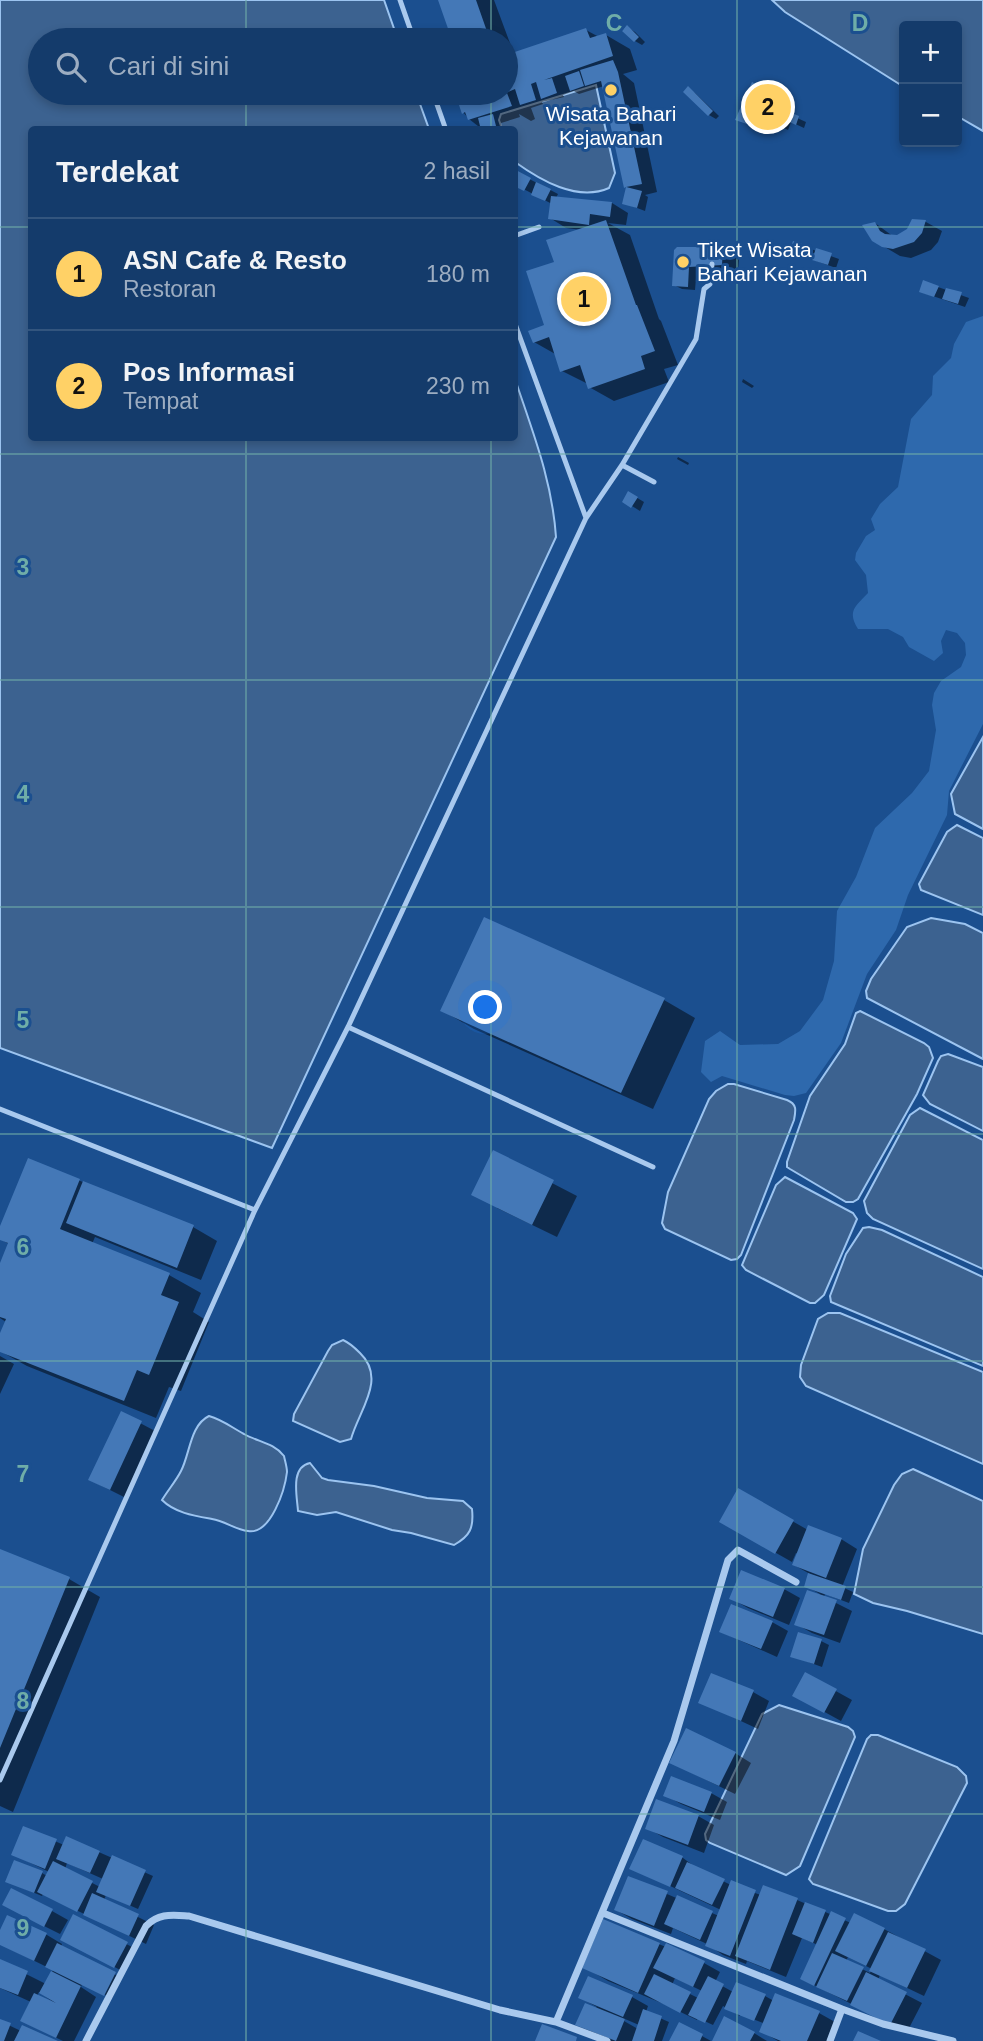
<!DOCTYPE html>
<html lang="id">
<meta charset="utf-8">
<style>
:root{--surface:#143b6b;--page:#1d4271;--text:#f1f3f6;--muted:#9dadc1;--line:#33557e;--accent:#ffd166}
body{margin:0;font-family:Arial,sans-serif;background:var(--page);color:var(--text)}
.controls{position:absolute;right:21px;top:21px;display:grid;overflow:hidden;border-radius:7px;box-shadow:0 4px 10px #0003}
.controls button{width:63px;height:63px;display:grid;place-items:center;padding:0;border:0;border-bottom:2px solid var(--line);background:var(--surface);color:var(--text);font:35px sans-serif}
.you{position:absolute;left:486px;top:1008px;width:24px;height:24px;margin:-18px;border:5px solid #fff;border-radius:50%;background:#1a73e8;box-shadow:0 0 0 10px #1a73e833}
.badge{display:grid;place-items:center;width:46px;height:46px;border-radius:50%;background:var(--accent);color:#111;font-size:23px;font-weight:700}
.pin{position:absolute;translate:-50% -50%;border:4px solid #fff;box-shadow:0 2px 7px #0006}
.list{margin:0;padding:0;list-style:none}
h2{display:flex;justify-content:space-between;align-items:center;height:91px;margin:0;padding:0 28px;font-size:30px}
h2 small{font-size:23px;font-weight:400;color:var(--muted)}
.list li{display:grid;grid-template-columns:46px 1fr auto;gap:21px;align-items:center;box-sizing:border-box;height:112px;padding:0 28px;border-top:2px solid var(--line)}
.list b{display:block;font-size:26px;white-space:nowrap}
.list p{margin:0;font-size:23px;white-space:nowrap;color:var(--muted)}
.list em{font-size:23px;font-style:normal;color:var(--muted)}
.icon{flex:none;width:38px;height:38px;fill:none;stroke:currentColor;stroke-width:2;stroke-linecap:round;stroke-linejoin:round}
.map{position:relative;flex:none;width:983px;height:2041px;overflow:hidden}
.search{position:absolute;background:var(--surface);box-shadow:0 4px 10px #0003;left:28px;top:28px;width:490px;height:77px;display:flex;align-items:center;gap:18px;box-sizing:border-box;padding:0 24px;border-radius:38px;color:var(--muted);font-size:26px}
.panel{position:absolute;background:var(--surface);box-shadow:0 4px 10px #0003;left:28px;top:126px;width:490px;height:315px;border-radius:7px}
.map>svg:first-child{display:block}
.green{fill:#2e69ad}
.water{fill:#3c6290;stroke:#9cc4f0;stroke-width:2}
.shadow{fill:#0007;fill-rule:evenodd}
.building{fill:#4478b7}
.lines{fill:none;stroke-linecap:round;stroke-linejoin:round}
.lane{stroke:#a9c9ee;stroke-width:5}
.street{stroke:#a9c9ee;stroke-width:7}
.grid{fill:none;stroke:#6fada8;stroke-width:2;stroke-opacity:0.55}
.poi-dot{fill:#ffd166;stroke:#1b4f8f;stroke-width:2.5}
.labels{text-anchor:middle;stroke-width:6;stroke-linejoin:round;paint-order:stroke}
.poi-label{font-size:21px;fill:#fff;stroke:#1b4f8f}
.grid-label{font-size:23px;text-anchor:middle;font-weight:bold;fill:#6fada8;stroke:#1b4f8f;stroke-width:6;stroke-linejoin:round;paint-order:stroke}
</style>
<div class="map">
<svg width="983" height="2041" viewBox="0 0 983 2041">
<rect width="100%" height="100%" fill="#1b4f8f"/>
<path class="green" d="M983,316v408l-34,67 -2,24 -39,80 -12,35 -29,44 -26,69 -35,50 -12,3 -9,-1 -63,-19 -11,6 -10,-10 4,-31 15,-10 20,14 38,-1 22,-13 23,-31 11,-39 3,-50 19,-34 19,-49 37,-35 17,-22 7,-41 -4,-25 2,-12 7,-12 20,-14 5,-12 -1,-12 -8,-10 -11,-3 -5,11 2,12 -9,8 -25,-14 -6,-10 -15,-8h-30c-11,-18 -3,-22 10,-36l-2,-18 -11,-15 1,-7 10,-17 9,-6 -4,-11 9,-15 18,-17 13,-68 21,-24 1,-19 18,-18 3,-14 12,-22z"/>
<path class="water" d="M0,0h384l14,40h-358v53h376l13,36 -397,1v308h482l1,-59c18,54 37,101 41,158l-284,611 -272,-100z
M772,0h211v131l-26,-15v-90h-53v61l-119,-75z
M596,85l19,88 -6,15c-32,14 -69,-8 -94,-26l-1,-32 -12,-1 -3,-9 2,-6z
M983,737v92l-28,-15 -4,-20z
M957,825l26,13v77l-62,-25 -2,-6 28,-52z
M931,918l34,6 18,9v126l-116,-61 -1,-7 5,-12 36,-52z
M860,1011l64,32 5,4 4,11 -16,36 -59,105 -5,3h-7l-56,-33 -3,-2v-5l23,-66 35,-52 11,-31z
M948,1054l35,13v64l-53,-27 -7,-9 15,-34 3,-5z
M728,1084h6l53,16c10,4 9,10 7,20l-53,135 -4,4 -6,1 -66,-31 -3,-6 6,-31 41,-93 7,-8z
M920,1108l63,32v129l-110,-50 -6,-6 -3,-12 46,-86z
M785,1177l68,36 4,6 -33,76 -9,8h-5l-64,-33 -4,-5 34,-80z
M869,1227l13,3 101,47v89l-152,-64 -1,-6 16,-42 17,-26z
M828,1313h12l143,59v92l-177,-78 -6,-9 1,-12 17,-46z
M343,1340c7,3 12,8 17,13 27,26 -1,57 -9,86l-11,3 -47,-21 1,-7 34,-63 4,-6z
M209,1416c14,4 22,11 35,18 14,8 30,9 40,22 1,5 3,11 3,16 -2,17 -16,63 -39,59 -12,-1 -23,-10 -36,-12 -17,-3 -37,-6 -50,-19 6,-10 14,-19 19,-29 9,-17 9,-46 28,-55z
M310,1463l12,15 6,2 46,6 53,12 36,3 9,8c2,19 -2,27 -18,36l-43,-12 -19,-3 -56,-18 -19,3 -19,-4c-1,-15 -8,-44 12,-48z
M913,1469l70,32v133l-76,-23 -34,-8 -19,-9 9,-45 31,-64 8,-11z
M779,1705l69,22 5,4 2,6 -55,129 -14,9 -76,-32 -4,-3 -1,-6 57,-120z
M871,1735h7l79,32 9,9 1,7 -62,121 -9,7h-8l-66,-24 -9,-3 -4,-5 58,-140z"/>
<path class="shadow" d="M440,0h54l20,54 72,-24 13,7 7,-2 24,14 7,21 -14,4 11,9 23,109 -12,3 3,2 -3,14 -21,-8 4,-15 -3,-2 -21,-100 -25,8 -5,-3 -11,4 1,2 -22,5 1,2 -12,4 4,11 -4,2 -12,-7 1,3 -19,6 2,7h-20l-14,-11 -6,-7 -3,-19h46v-53h-52z
M627,27l8,5 10,10 -3,3 -7,-4z
M761,88l8,5 -5,10 42,19 -2,6 -13,-6 -3,8 -29,-14 -4,11 -17,-8z
M688,89l7,4 24,23 -3,3 -7,-4z
M514,171l44,23 -2,4 56,5 16,10 -2,12 -18,-2 22,12 29,84 2,2 17,44 -14,4 5,13 -55,19 -25,-14 -1,-3 -26,-13 -5,-16 -23,-13 13,-16 9,-63 26,-33 -16,-2 -16,-10 2,-14 -38,-20z
M913,220l13,2 16,9 -4,11 -7,8 -20,8 -11,-2 -27,-16 2,-17 19,14 15,-7z
M808,248l31,11 -3,9 -45,-16z
M723,249l16,9 -1,15 -42,5 -1,12 -13,-1 -8,-4 2,-14z
M938,287l31,11 -4,9 -44,-15z
M743,379l11,7 -2,2 -10,-6z
M678,457l11,6 -1,2 -11,-6z
M629,493l15,9 -4,9 -16,-10z
M664,1000l31,18 -42,91 -179,-80 -31,-18z
M494,1153l83,43 -20,41 -60,-29z
M29,1160l164,67 24,14 -16,39 -106,-43 -3,7 77,31 32,18 -8,19 16,10 -28,69 -12,-4 -13,31 -129,-52 -27,-15v-14l6,-15 -6,-4v-50l9,-24 -9,-5v-8z
M0,1356l14,8 -14,30z
M121,1413l36,19 -31,66 -36,-18z
M739,1491l69,39 33,9 16,10 -15,38 11,5 -4,11 -24,-9 -1,3 28,14 -12,32 -28,-10 -16,-9 24,-30 -14,-8 4,-12 -16,-9 4,-11 -2,-1 -4,9 -71,-40z
M0,1551l69,28 31,18 -87,215 -13,-6z
M784,1589l16,9 -11,27 -41,-17 -16,-9z
M772,1622l16,9 -11,26 -56,-25z
M821,1641l8,4 -7,22 -30,-11z
M805,1674l47,26 -11,21 -31,-17z
M753,1692l16,9 -11,28 -58,-27z
M735,1753l16,10 -16,31 -47,-23z
M711,1793l16,9 -7,18 -39,-16 -16,-9z
M698,1816l16,9 -10,28 -41,-16 -16,-9z
M24,1828l40,17 3,-7 86,38 -15,33 -32,-14 -2,5 50,25 -8,19 -103,-50 -1,2 -27,-11 27,-12 5,3 2,-4 -36,-18zM67,1863l36,16 -3,8 -35,-18z
M644,1841l39,17 15,11 33,16 30,10 36,5 54,23 33,6 57,31 -17,36 -44,-21 -2,5 44,23 -15,29 -105,-53 16,-34 -16,-7 -16,39 -39,-16 -1,3 -23,-9 -16,-11 -34,-16 -2,6 -39,-15 -16,-9 13,-32 90,38 2,-6 -89,-42zM848,1957l24,12 -2,4 -24,-12z
M52,1911l16,9 -8,14 -40,-20z
M8,1917l39,18 15,9 -1,3 61,31 -10,20 -30,-14 -1,3 15,10 -22,44h-11l-41,-20 9,-19 -31,-14v-27l46,23 7,-14 -53,-26v-10zM39,1992l14,10 -1,1 -15,-7z
M604,1921l100,42 16,9 -5,10 18,10 32,4 9,5 45,12 16,9 -8,19h-49l-17,-10 2,-8 -23,-9v2l-17,-10 -10,19 -15,-7 -1,2 -33,-16 -56,-23 -24,-14zM675,1978l27,13 -4,7 -26,-13z
M105,1933l29,15 -12,23 -13,-7z
M589,1978l43,19 16,9 -2,6 23,10 -7,19h-52l-33,-16 20,-18 -16,-9zM625,2019l14,6 -1,4 -14,-8z
M0,2021l21,10 33,10h-54z
M680,2024l31,17h-40z
M754,2033l13,8h-53z"/>
<path class="building" d="M438,0h38l14,40h-38z
M627,25l12,12 -5,5 -12,-11z
M586,28l4,10 16,-5 7,23 -69,24 8,-2 5,15 -16,6 -5,-17 -5,2 5,16 -16,5 -5,-16 -9,4v-38z
M613,60l5,12 24,112 -16,3 16,4 -5,17 -15,-4 4,-17 -2,1 -23,-107 -16,5 -5,-16z
M579,71l5,15 -14,5 -5,-15z
M752,82l10,5 -15,37 -12,-4z
M688,86l25,25 -5,5 -25,-24z
M459,93h48l5,13 -44,14 -3,-8 -3,2 -4,-12 3,-2z
M761,100l38,16 -3,9 -13,-6 -3,8 -26,-12z
M493,114l4,16h-16l-3,-12z
M514,169l17,9 -7,13 -10,-5z
M536,182l15,7 -6,12 -14,-6z
M551,196l61,6 -2,15 -20,-3 -1,11 -41,-6z
M912,219l14,1 -4,13 -8,9 -21,7 -11,-2 -10,-6 -10,-16 13,-3 5,9 5,3 12,1 10,-6z
M606,220l30,85h1l18,46 -14,5 4,13 -57,20 -8,-24 -20,7 -11,-35 -16,6 -5,-12 16,-6 -18,-54 28,-9 -8,-22z
M793,241l16,5 -4,12 -16,-5z
M677,247h46l-1,18 -33,2 -1,20 -16,-1 2,-36z
M816,248l16,5 -4,12 -16,-5z
M923,280l16,6 -5,11 -15,-5z
M946,288l16,4 -4,12 -16,-5z
M628,491l10,6 -7,11 -9,-6z
M484,917l181,81 -44,95 -181,-82z
M493,1150l61,30 -22,45 -61,-30z
M28,1158l52,21 -20,50 110,44 -9,22 18,7 -30,73 -12,-5 -13,31 -124,-49v-19l6,-14 -6,-2v-54l8,-20 -8,-3v-14z
M83,1181l111,44 -17,43 -111,-45z
M121,1411l21,10 -32,69 -22,-10z
M738,1488l56,32 -19,34 -56,-32z
M808,1525l34,13 -16,40 -34,-13z
M0,1549l70,28 -70,171z
M741,1570l44,18 -12,29 -44,-18z
M808,1573l38,13 -5,14 -37,-13z
M807,1590l30,10 -13,35 -30,-10z
M731,1604l42,17 -12,28 -42,-17z
M798,1632l24,7 -8,25 -24,-7z
M805,1672l32,17 -13,24 -32,-17z
M711,1673l43,17 -13,31 -43,-18z
M686,1728l50,24 -17,34 -50,-23z
M671,1776l41,16 -8,20 -41,-16z
M656,1799l43,16 -11,30 -43,-16z
M23,1826l34,13 -12,30 -34,-14z
M66,1836l34,15 -10,22 -34,-14z
M643,1839l40,17 -13,31 -41,-18z
M112,1855l34,15 -16,36 -34,-14z
M14,1860l29,11 -9,22 -29,-11z
M53,1861l40,20 -16,31 -40,-20z
M687,1862l38,17 -13,26 -37,-17z
M628,1876l40,15 -14,35 -40,-16z
M731,1880l25,10 -26,66 -25,-10z
M763,1885l35,13 -28,72 -35,-14z
M11,1888l42,21 -9,18 -42,-22z
M92,1893l47,21 -10,22 -46,-21z
M677,1895l36,16 -13,29 -36,-16z
M805,1902l21,8 -13,33 -21,-9z
M831,1911l15,7 -32,68 -14,-7z
M854,1913l31,15 -19,38 -31,-15z
M73,1914l55,28 -14,26 -54,-28z
M7,1915l40,18 -13,28 -34,-16v-15z
M603,1919l57,24 -22,50 -56,-25z
M888,1932l38,17 -19,39 -38,-17z
M57,1943l59,29 -12,24 -59,-29z
M666,1943l39,18 -12,26 -40,-19z
M832,1953l32,14 -17,34 -31,-14z
M0,1959l28,12 -10,24 -18,-7z
M51,1971l30,15 -25,52 -36,-17 14,-28 22,10 -17,-10z
M866,1972l41,20 -17,33 -40,-20z
M654,1974l37,18 -11,21 -36,-19z
M588,1976l45,19 -10,22 -45,-19z
M708,1976l16,8 -19,39 -17,-8z
M736,1982l30,12 -12,27 -30,-12z
M775,1993l45,18 -13,30h-26l-22,-9z
M585,2003l40,16 -9,22 -41,-16z
M643,2009l19,7 -8,25h-22z
M724,2016l31,16 -5,9h-38z
M0,2019l11,4 -7,18h-4z
M679,2022l24,12 -3,7h-31z
M542,2024l35,13 -1,4h-41z
M22,2025l36,16h-44z
M858,2031l23,10h-28z"/>
<g class="lines">
<path class="lane" d="M400,0l14,40
M433,93l13,37
M514,236l25,-9
M514,321l72,197
M622,465l32,17
M348,1027l305,140
M0,1109l255,101
M0,1780l255,-570 93,-183 238,-509 36,-53 74,-126 8,-50 6,-5 2,-20"/>
<path class="street" d="M603,1913l239,96
M556,2022l118,-281 54,-181 10,-10 58,32
M86,2041l60,-115c13,-13 25,-11 43,-10l311,94 56,12 51,19
M830,2041l12,-32 41,15 70,17"/>
</g>
<path class="grid" d="M246,0v40M491,0v40M737,0v2041M246,93v37M491,93v37M0,227h32M514,227h469M246,438v1603M491,438v1603M0,454h983M0,680h983M0,907h983M0,1134h983M0,1361h983M0,1587h983M0,1814h983"/>
<g class="poi-dot">
<circle cx="611" cy="90" r="7"/>
<circle cx="683" cy="262" r="7"/>
</g>
<g class="labels">
<g class="poi-label">
<text x="611" y="121">Wisata Bahari<tspan x="611" dy="24">Kejawanan</tspan></text>
<text x="697" y="257" text-anchor="start">Tiket Wisata<tspan x="697" dy="24">Bahari Kejawanan</tspan></text>
</g>
</g>
<g class="grid-label">
<text x="614" y="31">C</text>
<text x="860" y="31">D</text>
<text x="23" y="575">3</text>
<text x="23" y="802">4</text>
<text x="23" y="1028">5</text>
<text x="23" y="1255">6</text>
<text x="23" y="1482">7</text>
<text x="23" y="1709">8</text>
<text x="23" y="1936">9</text>
</g>
</svg>
<div class="controls">
<button>+</button>
<button>−</button>
</div>
<div class="you"></div>
<div class="pin badge" style="left:584px;top:299px">1</div>
<div class="pin badge" style="left:768px;top:107px">2</div>
<div class="search"><svg class="icon" aria-label="search" viewBox="0 0 24 24"><circle cx="10" cy="10" r="6"/><path d="M15 15l6 6"/></svg>Cari di sini</div>
<section class="panel">
<h2>Terdekat<small>2 hasil</small></h2>
<ul class="list">
<li><span class="badge">1</span><div><b>ASN Cafe &amp; Resto</b><p>Restoran</p></div><em>180 m</em></li>
<li><span class="badge">2</span><div><b>Pos Informasi</b><p>Tempat</p></div><em>230 m</em></li>
</ul>
</section>
</div>
